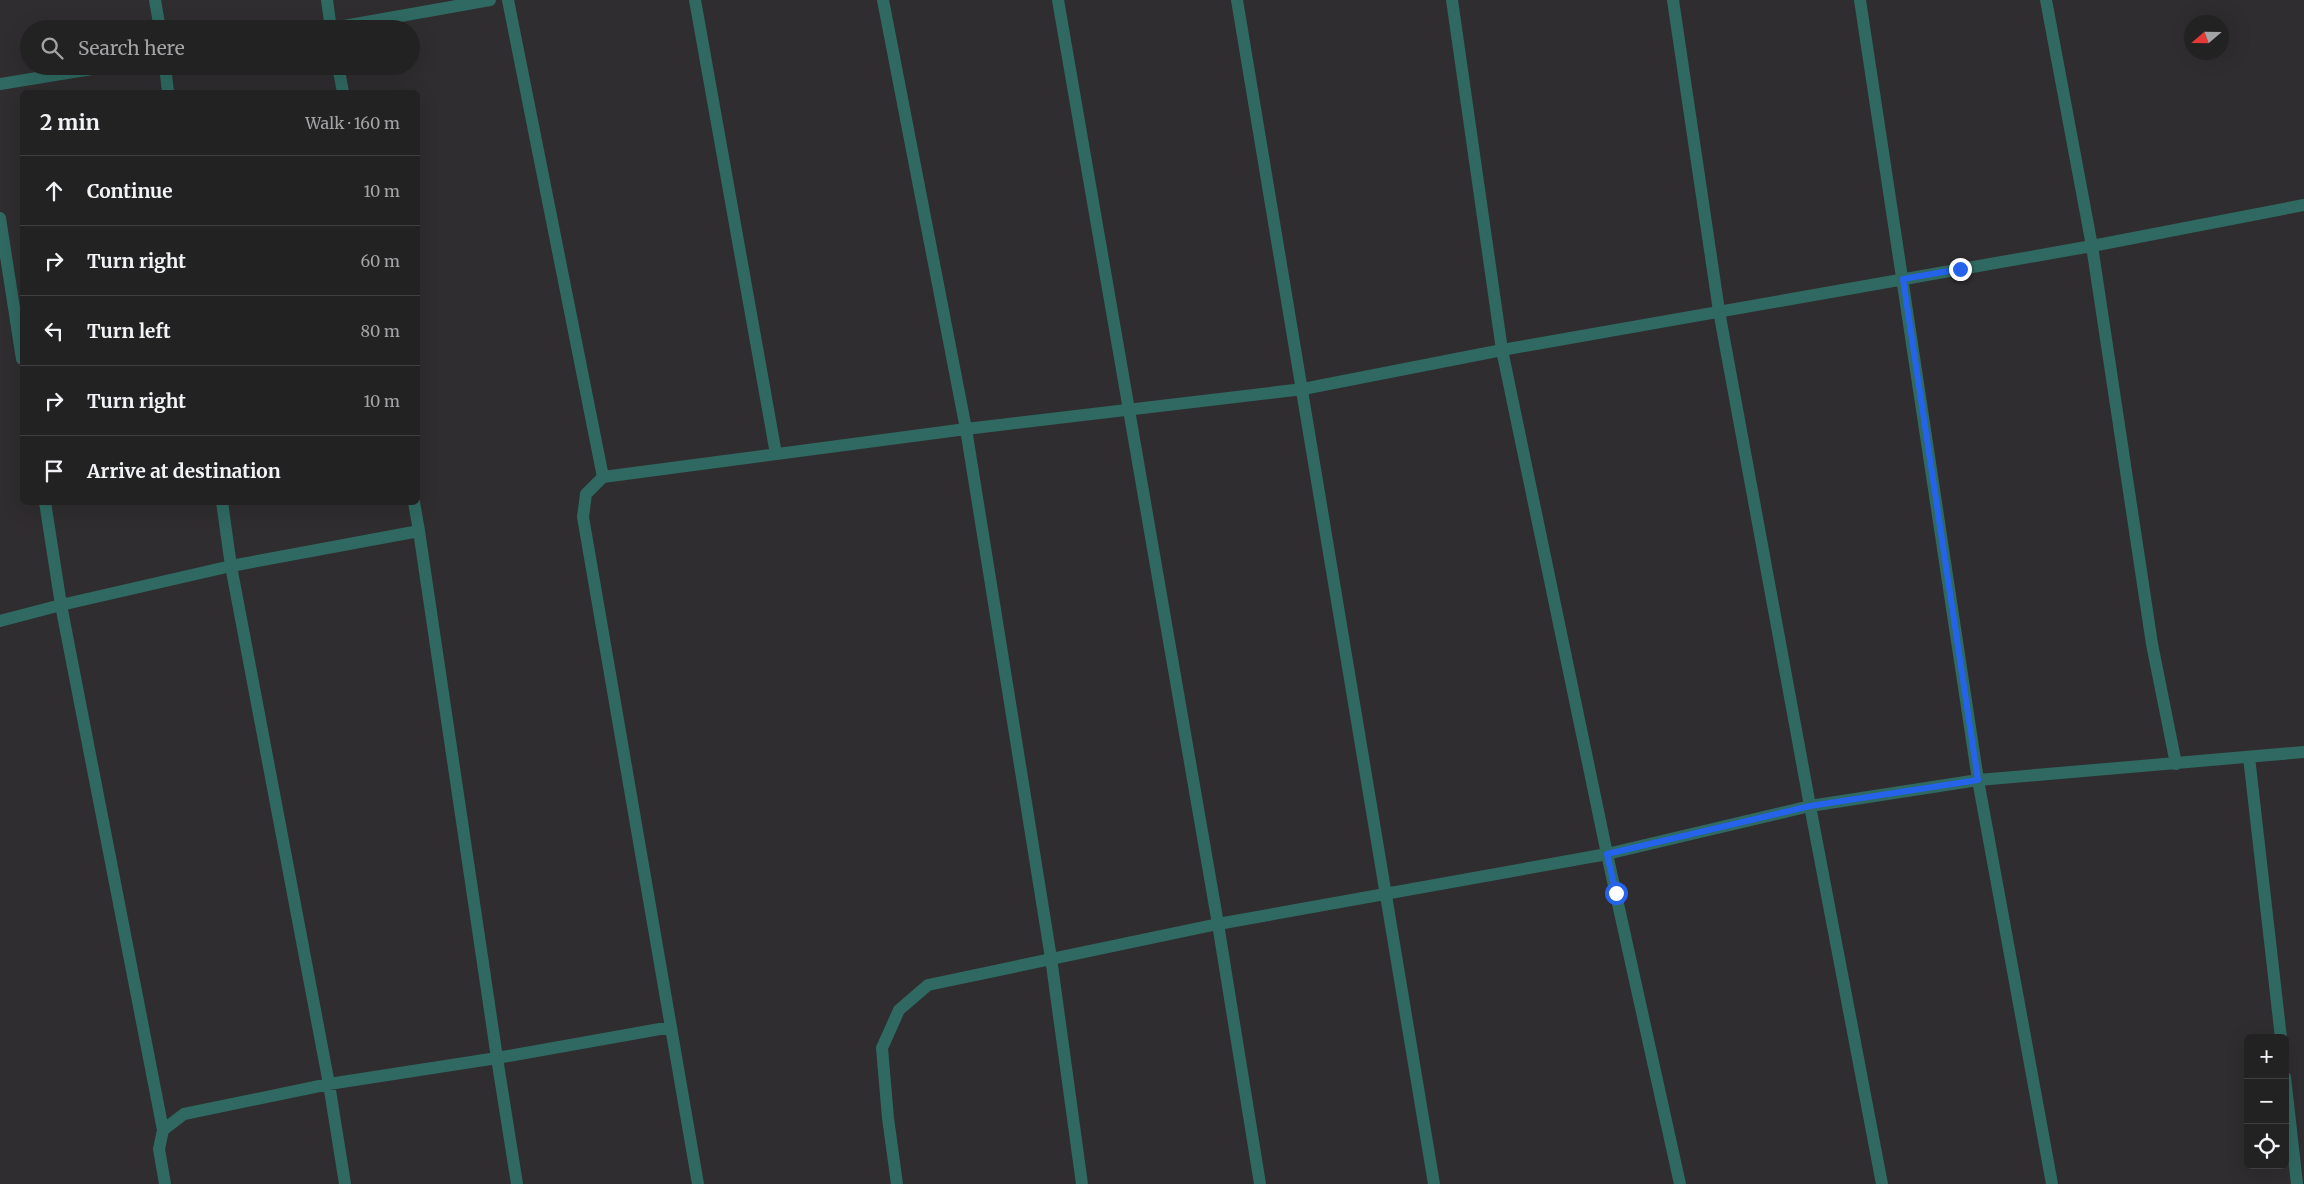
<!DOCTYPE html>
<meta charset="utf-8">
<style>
:root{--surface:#232223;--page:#2b2a2b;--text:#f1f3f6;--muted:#a3a4a6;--line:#403f41}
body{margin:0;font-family:Merriweather,serif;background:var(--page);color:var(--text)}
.controls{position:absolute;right:15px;bottom:15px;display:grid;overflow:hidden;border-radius:8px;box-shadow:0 5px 20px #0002}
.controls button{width:45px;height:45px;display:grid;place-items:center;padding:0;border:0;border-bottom:1px solid var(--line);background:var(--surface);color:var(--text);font:25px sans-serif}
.compass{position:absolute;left:2184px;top:15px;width:45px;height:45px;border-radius:50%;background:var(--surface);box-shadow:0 5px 20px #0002;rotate:250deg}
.stop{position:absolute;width:15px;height:15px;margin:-11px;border:4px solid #2563eb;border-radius:50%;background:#fff}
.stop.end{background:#2563eb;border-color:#fff;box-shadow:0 1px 5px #0008}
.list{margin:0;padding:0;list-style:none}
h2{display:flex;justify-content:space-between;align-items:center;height:65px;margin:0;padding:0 20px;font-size:21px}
h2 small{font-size:16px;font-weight:400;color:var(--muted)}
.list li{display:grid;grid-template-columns:32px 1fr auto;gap:15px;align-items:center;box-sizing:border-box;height:70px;padding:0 20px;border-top:1px solid var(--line)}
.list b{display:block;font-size:19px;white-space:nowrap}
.list em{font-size:16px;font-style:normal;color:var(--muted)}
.icon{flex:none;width:28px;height:28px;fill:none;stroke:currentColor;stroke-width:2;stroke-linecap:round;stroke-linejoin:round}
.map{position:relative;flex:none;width:2304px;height:1184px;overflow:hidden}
.search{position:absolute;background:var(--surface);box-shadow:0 5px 20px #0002;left:20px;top:20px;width:400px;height:55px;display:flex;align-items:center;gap:12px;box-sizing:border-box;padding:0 18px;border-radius:28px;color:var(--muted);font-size:19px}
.panel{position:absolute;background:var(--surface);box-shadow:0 5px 20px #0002;left:20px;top:90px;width:400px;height:415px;border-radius:8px}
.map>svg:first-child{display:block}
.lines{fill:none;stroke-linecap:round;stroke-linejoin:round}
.minor{stroke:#2f6961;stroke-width:12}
.route{stroke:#2563eb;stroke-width:6}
</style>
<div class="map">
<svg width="2304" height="1184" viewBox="0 0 2304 1184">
<rect width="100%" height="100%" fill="#2f2d2f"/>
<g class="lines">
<path class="minor" d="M155,0l5,29
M327,0l4,29
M508,0l95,477
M695,0l81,454
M883,0l83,429 337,-40 199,-39 590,-104 212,-41
M1058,0l160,924 42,260
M1237,0l197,1184
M1452,0l50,350 105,504 73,330
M1673,0l46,311 91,495 72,378
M1860,0l118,780 74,404
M2046,0l46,246 60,398 24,120
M327,29l163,-29
M165,66l3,26
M338,66l5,26
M0,84l110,-18
M0,218l22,141
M45,502l16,103 170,-39 188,-35 -5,-29
M222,502l9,64 98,518 16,100
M0,621l61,-16 102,525
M2249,757l32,281
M2285,1077l12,107
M165,1184l-6,-35 4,-19 21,-16 145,-30 168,-26 -78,-527
M517,1184l-20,-126 174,-31
M698,1184l-115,-667 3,-23 17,-17 363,-48 85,529 31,226
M897,1184l-9,-66 -6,-70 17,-38 29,-25 290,-61 389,-70 203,-48 168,-26 326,-28"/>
</g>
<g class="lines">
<path class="route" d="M1616,893l-9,-39 203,-48 168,-26 -75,-501 57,-10"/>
</g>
</svg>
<div class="controls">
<button>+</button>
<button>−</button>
<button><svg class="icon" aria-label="locate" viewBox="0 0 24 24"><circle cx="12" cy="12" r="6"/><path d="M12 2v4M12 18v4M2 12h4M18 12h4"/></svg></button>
</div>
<svg class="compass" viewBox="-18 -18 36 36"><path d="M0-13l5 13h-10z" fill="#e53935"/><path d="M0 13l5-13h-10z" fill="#a3a4a6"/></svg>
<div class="stop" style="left:1616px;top:893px"></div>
<div class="stop end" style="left:1960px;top:269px"></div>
<div class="search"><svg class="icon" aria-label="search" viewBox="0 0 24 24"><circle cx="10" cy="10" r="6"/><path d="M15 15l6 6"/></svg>Search here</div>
<section class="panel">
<h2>2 min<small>Walk · 160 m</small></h2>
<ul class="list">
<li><svg class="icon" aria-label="ahead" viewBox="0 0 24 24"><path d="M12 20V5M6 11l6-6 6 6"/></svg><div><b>Continue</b></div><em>10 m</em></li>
<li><svg class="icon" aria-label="right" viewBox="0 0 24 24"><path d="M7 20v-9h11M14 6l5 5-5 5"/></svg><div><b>Turn right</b></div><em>60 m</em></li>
<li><svg class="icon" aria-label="left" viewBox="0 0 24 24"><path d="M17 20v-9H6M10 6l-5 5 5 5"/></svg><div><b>Turn left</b></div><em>80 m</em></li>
<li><svg class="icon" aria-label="right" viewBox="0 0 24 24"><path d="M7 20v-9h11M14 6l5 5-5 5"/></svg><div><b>Turn right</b></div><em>10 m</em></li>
<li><svg class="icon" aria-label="arrive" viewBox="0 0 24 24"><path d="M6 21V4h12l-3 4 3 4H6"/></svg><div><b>Arrive at destination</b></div></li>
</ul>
</section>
</div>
